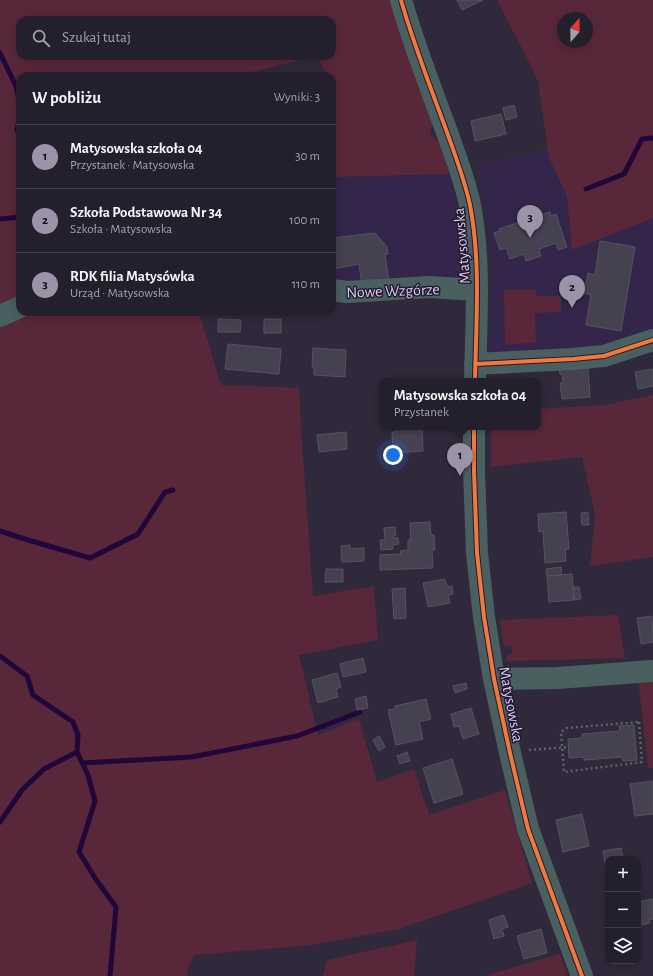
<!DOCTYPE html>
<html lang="pl">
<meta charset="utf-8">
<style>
:root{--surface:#241f2c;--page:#2c2734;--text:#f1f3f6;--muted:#a3a2a9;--line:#413d48;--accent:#9b94a8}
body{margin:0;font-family:"Alegreya Sans",sans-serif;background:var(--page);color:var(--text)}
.controls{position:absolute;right:12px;bottom:12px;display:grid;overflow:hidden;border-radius:8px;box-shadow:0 2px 10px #0003}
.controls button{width:36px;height:36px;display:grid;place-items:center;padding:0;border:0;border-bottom:1px solid var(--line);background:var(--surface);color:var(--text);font:20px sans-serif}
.compass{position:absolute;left:557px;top:12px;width:36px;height:36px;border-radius:50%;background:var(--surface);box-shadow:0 2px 10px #0003;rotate:20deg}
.you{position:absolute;left:393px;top:455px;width:14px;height:14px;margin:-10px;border:3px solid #fff;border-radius:50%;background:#1a73e8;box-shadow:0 0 0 6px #1a73e833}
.badge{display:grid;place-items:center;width:26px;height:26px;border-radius:50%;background:var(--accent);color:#111;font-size:13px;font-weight:700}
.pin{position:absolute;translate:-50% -33px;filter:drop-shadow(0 1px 2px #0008)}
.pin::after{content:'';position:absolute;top:21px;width:14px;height:12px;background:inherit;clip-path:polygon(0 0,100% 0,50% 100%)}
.popup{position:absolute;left:379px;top:378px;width:162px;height:52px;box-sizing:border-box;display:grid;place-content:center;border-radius:8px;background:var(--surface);filter:drop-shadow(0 1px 3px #0005);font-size:13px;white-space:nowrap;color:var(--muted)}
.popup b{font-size:15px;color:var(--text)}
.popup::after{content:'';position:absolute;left:50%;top:100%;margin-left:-8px;border:8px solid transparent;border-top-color:var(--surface)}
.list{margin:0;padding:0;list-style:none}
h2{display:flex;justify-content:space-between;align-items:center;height:52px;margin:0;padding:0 16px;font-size:17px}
h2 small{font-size:13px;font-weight:400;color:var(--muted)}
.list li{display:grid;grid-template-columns:26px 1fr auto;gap:12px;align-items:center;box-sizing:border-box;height:64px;padding:0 16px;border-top:1px solid var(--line)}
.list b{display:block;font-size:15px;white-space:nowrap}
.list p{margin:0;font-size:13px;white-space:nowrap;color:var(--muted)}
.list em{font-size:13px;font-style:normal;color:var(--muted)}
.icon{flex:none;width:22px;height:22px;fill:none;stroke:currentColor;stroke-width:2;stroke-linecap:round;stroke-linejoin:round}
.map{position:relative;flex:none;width:653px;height:976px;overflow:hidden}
.search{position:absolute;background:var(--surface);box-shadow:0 2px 10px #0003;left:16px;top:16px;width:320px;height:44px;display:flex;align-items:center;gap:10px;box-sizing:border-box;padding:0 14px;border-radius:12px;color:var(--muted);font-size:15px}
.panel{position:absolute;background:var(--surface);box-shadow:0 2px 10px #0003;left:16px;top:72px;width:320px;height:244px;border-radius:12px}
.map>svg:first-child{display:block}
.built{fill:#34264a}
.green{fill:#58283a;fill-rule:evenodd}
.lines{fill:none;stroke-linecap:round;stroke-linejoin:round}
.stream{stroke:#21063a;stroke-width:5}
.building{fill:#454151;stroke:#565262}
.path{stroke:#596569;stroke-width:2.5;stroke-dasharray:2 3;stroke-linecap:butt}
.minor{stroke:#4a6060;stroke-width:22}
.cycleway-casing{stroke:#251837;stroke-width:6}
.cycleway{stroke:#f17a3a;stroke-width:4}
.labels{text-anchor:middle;stroke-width:3;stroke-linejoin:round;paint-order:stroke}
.street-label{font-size:16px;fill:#d5cee3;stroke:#251837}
</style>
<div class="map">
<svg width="653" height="976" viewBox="0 0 653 976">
<rect width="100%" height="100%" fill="#30293b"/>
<path class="built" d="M548,150l1,8 18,38 5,54 81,-32v117l-50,16 -115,5 5,-75 -2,-43 -14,-71z
M449,174l12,49v54l-95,11 -34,-4v-107z"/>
<path class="green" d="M0,0h390l43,123 -3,11 11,10 8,30 -117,3v-84h2l-2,-5v-12h-5l-8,-17 -19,1 -62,16h-218v236h179l22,73 78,3 2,39 12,169 61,-10 4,54 -79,15 19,80 41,-16 18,63 37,-13 15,46 76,-25 27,93 -133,46 -88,16 -116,10 -8,14 1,7h-188zM20,20h312v36h-312z
M497,0h156v218l-81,32 -5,-54 -18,-38 -11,-77 -9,-19zM563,18h24v24h-24z
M504,290h32v6h25v16l-26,1 1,30 -31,1z
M653,395v162l-63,9 5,-52 -13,-57 -91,10v-40h47v-18l67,-4z
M618,615l7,43 -119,3v-5l7,-2 -2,-9 -7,2 -4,-27z
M638,678h15v90h-5z
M417,940l-3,36h-91l4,-16z
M560,954l8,22h-84z"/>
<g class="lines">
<path class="stream" d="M0,53l16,33 4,19
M20,117l-3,13 3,5
M586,189l38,-15 18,-35 11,-1
M0,219l20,-2
M0,531l28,9 62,18 48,-24 27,-42 8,-2
M0,656l27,20 6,19 40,27 5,13 -1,17 11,23 7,26 -16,51 16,26 21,29 -6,69
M82,763l110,-6 105,-21 63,-24
M0,822l22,-32 22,-21 33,-17"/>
</g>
<path class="building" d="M457,0h26l-21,10z
M514,105l3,12 -11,3 -3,-12z
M501,114l5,20 -31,7 -4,-20z
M550,212l1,4 5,-2 11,33 -9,3 -2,-7 -17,6 2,7 -15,5 -2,-7 -14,5 -4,-11 -6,2 -6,-17 6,-2 -1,-2z
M375,233l12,14 1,7h-3l4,29 -27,3 -3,-22 -27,5v-31z
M600,241l35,6 -14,84 -35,-6 5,-30 -7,-2 4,-20 7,2z
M218,319l23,1 -1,12h-22z
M264,319h17v14h-17z
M228,344l53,5 -2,25 -54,-5z
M313,348l33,2 -1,27 -31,-2v-8h-2z
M588,368l2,29 -28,2 -2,-16h3l-1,-9h-2l-1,-4z
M653,369v17l-15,3 -3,-17z
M396,427h26l1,24 -30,2 -1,-21h4z
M346,432l1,17 -28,3 -2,-17z
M566,512l3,37h-4l1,12 -21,2 -2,-32 -4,1 -1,-18z
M588,512l1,13h-7l-1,-12z
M430,522l1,13h3l1,15h-3l1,18 -53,2v-15l21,-1 -1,-3 8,-1v-10h3l-1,-17z
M395,527l1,8 -3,1 1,2h4l1,6 -6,1v4l-12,1 -1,-10h5l-1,-12z
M350,545v4l14,-1v13l-22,1 -1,-16z
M561,567l1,8 -15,1 -1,-7z
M326,569h17v13h-18z
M572,574l2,26 -25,2 -2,-26z
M445,579l2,8 5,-1 1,8 -5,1 2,8 -22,4 -5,-24z
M573,587h6l2,12 -7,1z
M405,588l1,30 -12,1 -2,-30z
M652,616l1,26 -12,2 -4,-26z
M363,658l3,14 -23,5 -3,-13z
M337,673l4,14 -5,2 2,8 -20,6 -6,-23z
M466,683l1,6 -12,4 -2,-7z
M366,696l2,12 -11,2 -2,-11z
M426,699l5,20 -12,3 4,17 -27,6 -8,-35 7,-1v-3z
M471,708l8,26 -16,5 -4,-13 -5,1 -3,-13z
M634,725l3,35 -14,1 -1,-4 -38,3v-3l-15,1 -1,-19 14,-1v-4l38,-3 -1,-5z
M379,736l6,11 -6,4 -6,-11z
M407,752l3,9 -10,3 -3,-8z
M452,759l11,35 -29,9 -11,-35z
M653,781v33l-18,2 -5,-32z
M582,814l7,32 -26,6 -7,-32z
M621,848l2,11h-15v9h-2l-3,-17z
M653,899v20l-4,1 1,3 -12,3v-24z
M504,915l4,12 -6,2 2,7 -10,3 -5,-19z
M541,929l6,24 -23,6 -7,-23z"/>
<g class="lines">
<path class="path" d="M639,722l3,40 -78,10 -3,-40 6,-4z
M529,750l39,-3"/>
<path class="minor" d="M401,0c13,46 31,91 47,135 8,23 17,46 22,70 11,58 6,117 5,176
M332,290l15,2 82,-5 48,3
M0,316l20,-9
M475,364l98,-5 31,-3 49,-16
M474,427v44l3,82 7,64 10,62 16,74 18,76 54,147
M494,679l63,-1 96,-7"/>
<defs>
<path id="cycleway" d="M401,0c13,46 31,91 47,135 8,23 17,46 22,70 11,58 6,117 5,176
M475,364l98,-5 31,-3 49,-16
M474,427v44l3,82 7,64 10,62 16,74 18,76 54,147"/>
</defs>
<use href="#cycleway" class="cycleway-casing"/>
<use href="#cycleway" class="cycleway"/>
</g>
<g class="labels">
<g class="street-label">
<text transform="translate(461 246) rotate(-95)" y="6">Matysowska</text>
<text transform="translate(393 290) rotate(-2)" y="6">Nowe Wzgórze</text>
<text transform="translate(512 704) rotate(79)" y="6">Matysowska</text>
</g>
</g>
</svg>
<div class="controls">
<button>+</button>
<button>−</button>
<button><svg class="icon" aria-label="layers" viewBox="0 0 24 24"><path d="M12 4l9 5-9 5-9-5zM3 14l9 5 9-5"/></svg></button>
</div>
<svg class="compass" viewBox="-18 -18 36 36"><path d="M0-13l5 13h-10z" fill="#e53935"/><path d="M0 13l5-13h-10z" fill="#a3a2a9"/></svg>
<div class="you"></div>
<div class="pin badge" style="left:460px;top:476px">1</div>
<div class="popup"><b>Matysowska szkoła 04</b>Przystanek</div>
<div class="pin badge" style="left:572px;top:308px">2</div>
<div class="pin badge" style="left:530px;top:238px">3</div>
<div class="search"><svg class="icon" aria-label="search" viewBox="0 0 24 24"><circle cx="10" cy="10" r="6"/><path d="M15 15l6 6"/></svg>Szukaj tutaj</div>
<section class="panel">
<h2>W pobliżu<small>Wyniki: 3</small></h2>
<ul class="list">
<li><span class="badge">1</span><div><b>Matysowska szkoła 04</b><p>Przystanek · Matysowska</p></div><em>30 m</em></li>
<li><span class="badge">2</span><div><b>Szkoła Podstawowa Nr 34</b><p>Szkoła · Matysowska</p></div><em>100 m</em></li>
<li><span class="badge">3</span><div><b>RDK filia Matysówka</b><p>Urząd · Matysowska</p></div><em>110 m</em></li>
</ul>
</section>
</div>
